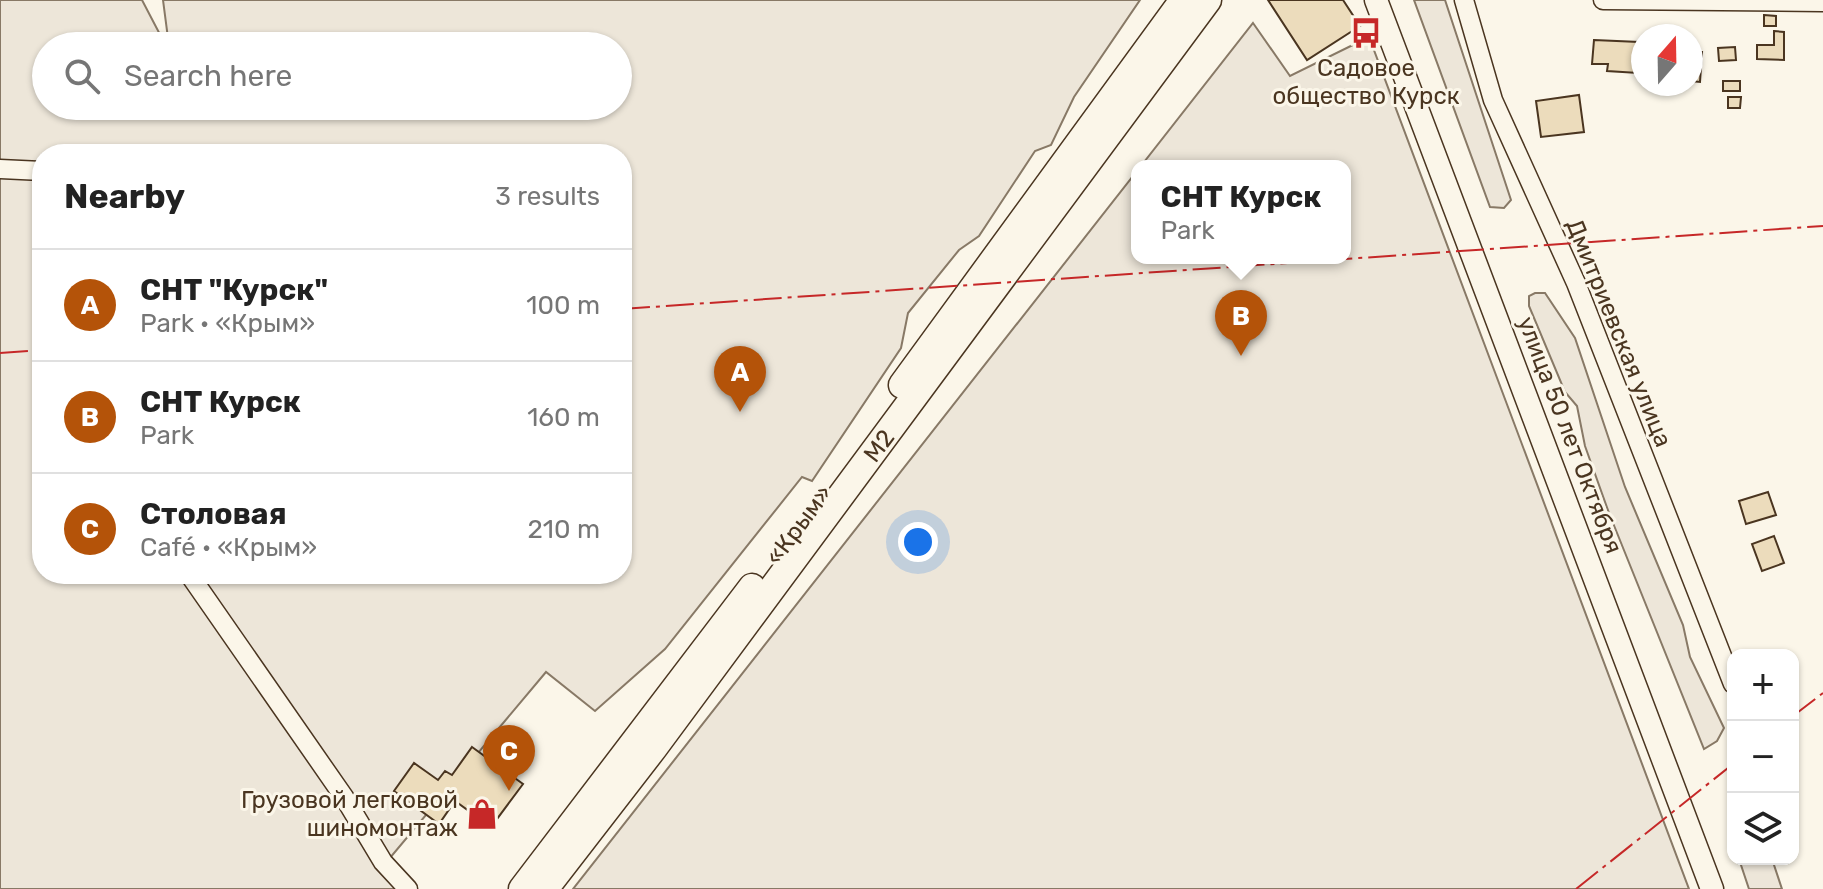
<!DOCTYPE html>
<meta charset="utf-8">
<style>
:root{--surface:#fff;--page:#f6f6f6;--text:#222;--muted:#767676;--line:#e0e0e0;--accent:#b45309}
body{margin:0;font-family:Rubik,sans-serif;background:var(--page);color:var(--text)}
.controls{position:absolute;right:24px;bottom:24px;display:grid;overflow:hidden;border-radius:16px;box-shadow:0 2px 6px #0004}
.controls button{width:72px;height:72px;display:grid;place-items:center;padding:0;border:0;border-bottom:2px solid var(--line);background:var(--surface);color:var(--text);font:40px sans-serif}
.compass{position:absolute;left:1631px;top:24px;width:72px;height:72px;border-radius:50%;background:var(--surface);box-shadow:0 2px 6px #0004;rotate:20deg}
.you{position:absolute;left:918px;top:542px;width:28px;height:28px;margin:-20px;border:6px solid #fff;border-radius:50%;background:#1a73e8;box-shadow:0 0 0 12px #1a73e833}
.badge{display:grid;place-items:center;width:52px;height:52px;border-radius:50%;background:var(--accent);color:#fff;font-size:26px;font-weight:700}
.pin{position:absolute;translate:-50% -66px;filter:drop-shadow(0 2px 4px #0008)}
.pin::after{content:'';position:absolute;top:42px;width:28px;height:24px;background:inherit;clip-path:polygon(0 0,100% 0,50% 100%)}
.popup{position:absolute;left:1131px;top:160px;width:220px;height:104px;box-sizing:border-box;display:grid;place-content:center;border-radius:16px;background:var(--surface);filter:drop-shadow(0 2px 6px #0005);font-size:26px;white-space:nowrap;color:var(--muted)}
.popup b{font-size:30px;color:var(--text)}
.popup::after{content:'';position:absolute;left:50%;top:100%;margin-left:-16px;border:16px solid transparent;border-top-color:var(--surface)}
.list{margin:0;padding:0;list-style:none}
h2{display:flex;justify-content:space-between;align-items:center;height:104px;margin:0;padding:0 32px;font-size:34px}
h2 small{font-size:26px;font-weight:400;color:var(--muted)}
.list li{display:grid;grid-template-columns:52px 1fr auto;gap:24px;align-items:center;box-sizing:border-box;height:112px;padding:0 32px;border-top:2px solid var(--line)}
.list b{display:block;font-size:30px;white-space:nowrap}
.list p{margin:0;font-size:26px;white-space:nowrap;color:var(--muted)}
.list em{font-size:26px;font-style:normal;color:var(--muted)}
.icon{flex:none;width:44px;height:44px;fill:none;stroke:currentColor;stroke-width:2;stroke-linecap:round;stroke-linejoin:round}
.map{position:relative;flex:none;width:1823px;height:889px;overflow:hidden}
.search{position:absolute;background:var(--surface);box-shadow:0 2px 6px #0004;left:32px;top:32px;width:600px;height:88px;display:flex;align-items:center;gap:20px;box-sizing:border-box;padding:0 28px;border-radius:44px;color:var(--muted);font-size:30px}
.panel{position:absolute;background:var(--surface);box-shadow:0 2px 6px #0004;left:32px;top:144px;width:600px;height:440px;border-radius:32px}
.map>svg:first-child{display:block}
.green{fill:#ede6d9;stroke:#887966;stroke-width:2;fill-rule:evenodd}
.building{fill:#ecdcbc;stroke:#4a3520;stroke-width:2}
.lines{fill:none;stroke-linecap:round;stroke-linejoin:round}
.minor-casing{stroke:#4a3520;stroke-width:21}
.major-casing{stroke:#4a3520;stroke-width:25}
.highway-casing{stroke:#4a3520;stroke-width:29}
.minor{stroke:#fbf6e9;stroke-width:18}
.major{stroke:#fbf6e9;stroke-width:22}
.highway{stroke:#fbf6e9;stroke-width:26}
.power{stroke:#c62828;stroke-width:2;stroke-dasharray:28 6 4 6;stroke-linecap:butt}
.labels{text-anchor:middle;stroke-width:6;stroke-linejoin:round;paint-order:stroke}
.poi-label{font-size:24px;fill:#4a3520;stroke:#fbf6e9}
.street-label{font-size:24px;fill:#4a3520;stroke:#fbf6e9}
</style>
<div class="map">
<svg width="1823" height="889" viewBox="0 0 1823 889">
<rect width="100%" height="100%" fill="#fbf6e9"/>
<path class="green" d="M0,0h142l24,46h-120v60h572v-60h-449l-6,-46h977l-66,97 -23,48 -16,6 -56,85 -20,14 -51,63 -7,35 -89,133 -10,-4 -137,172 -70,62 -49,-39 -157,187 9,30h-398zM42,154h580v420h-580z
M1414,0h31l66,200 -7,8 -14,-1z
M1253,23l37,53 79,-39 320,852h-1116l564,-718v87h208v-92h-204z
M1535,293h10l30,45 50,149 58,138 7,32 34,71 -7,13 -13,8 -95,-236 -24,-67 -8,-40 -12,-14 -36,-86v-10z
M1739,859h33l10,30h-33z"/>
<path class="building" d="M1268,0h75l17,26 -53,34z
M1764,15l12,1v10h-12z
M1774,31l10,1v28l-27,-1v-14h17z
M1594,40l45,2 -1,31 -31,-2 1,-7h-16z
M1735,47l1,13 -17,1 -1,-13z
M1691,52h11l-2,30 -9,-1z
M1723,81h17v10h-17z
M1579,95l5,37 -43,5 -5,-36z
M1728,97h13l-1,11h-12z
M1768,492l8,23 -30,9 -7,-23z
M1774,536l10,27 -22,8 -10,-27z
M472,747l51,37 -32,43 -36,-26 -16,23 -45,-33 20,-28 24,17 7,-9 7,4z"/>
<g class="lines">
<defs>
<path id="minor" d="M1464,0l29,100 83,183 157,401
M1603,0l220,2
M0,169l42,2
M189,574l155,223 39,65 25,27"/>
<path id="major" d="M1376,0l336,889"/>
<path id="highway" d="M902,385l281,-385
M522,889l230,-302
M545,889l109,-141 554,-748"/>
</defs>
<use href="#minor" class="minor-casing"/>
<use href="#major" class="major-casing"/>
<use href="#highway" class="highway-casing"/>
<use href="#minor" class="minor"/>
<use href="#major" class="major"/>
<use href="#highway" class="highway"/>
<path class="power" d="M622,309l1201,-83
M0,353l42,-3
M1793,716l30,-23
M1576,889l157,-125"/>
</g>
<defs>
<symbol id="bus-bare" viewBox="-9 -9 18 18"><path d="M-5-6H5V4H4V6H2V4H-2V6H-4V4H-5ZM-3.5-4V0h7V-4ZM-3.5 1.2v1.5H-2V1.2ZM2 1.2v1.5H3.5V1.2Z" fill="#c62828" stroke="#fbf6e9" stroke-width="2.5" paint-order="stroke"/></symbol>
<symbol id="shop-bare" viewBox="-9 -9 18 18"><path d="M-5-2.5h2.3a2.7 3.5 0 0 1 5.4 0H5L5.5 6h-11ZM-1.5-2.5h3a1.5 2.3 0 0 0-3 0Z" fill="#c62828" stroke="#fbf6e9" stroke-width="2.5" paint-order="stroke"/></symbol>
</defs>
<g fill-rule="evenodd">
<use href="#bus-bare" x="1344" y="11" width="44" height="44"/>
<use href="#shop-bare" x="460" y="792" width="44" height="44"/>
</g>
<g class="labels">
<g class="poi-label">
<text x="1366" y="76">Садовое<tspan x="1366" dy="28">общество Курск</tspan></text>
<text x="458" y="808" text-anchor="end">Грузовой легковой<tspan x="458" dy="28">шиномонтаж</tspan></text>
</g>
<g class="street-label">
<text transform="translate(1619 333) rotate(68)" y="8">Дмитриевская улица</text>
<text transform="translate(1570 435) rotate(69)" y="8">улица 50 лет Октября</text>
<text transform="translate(879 446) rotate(-53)" y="8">М2</text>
<text transform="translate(799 525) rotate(-53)" y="8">«Крым»</text>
</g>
</g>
</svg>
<div class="controls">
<button>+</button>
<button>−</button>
<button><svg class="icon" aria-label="layers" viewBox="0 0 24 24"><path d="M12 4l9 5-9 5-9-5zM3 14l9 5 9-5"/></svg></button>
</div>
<svg class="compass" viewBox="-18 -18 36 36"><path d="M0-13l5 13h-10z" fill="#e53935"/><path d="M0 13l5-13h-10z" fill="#767676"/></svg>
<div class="you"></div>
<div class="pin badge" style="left:740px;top:412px">A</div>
<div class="pin badge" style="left:1241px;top:356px">B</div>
<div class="popup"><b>СНТ Курск</b>Park</div>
<div class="pin badge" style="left:509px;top:791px">C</div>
<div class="search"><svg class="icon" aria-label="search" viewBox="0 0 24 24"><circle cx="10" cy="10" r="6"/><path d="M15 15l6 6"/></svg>Search here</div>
<section class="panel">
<h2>Nearby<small>3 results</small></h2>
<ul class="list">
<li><span class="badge">A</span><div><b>СНТ &quot;Курск&quot;</b><p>Park · «Крым»</p></div><em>100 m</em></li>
<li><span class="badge">B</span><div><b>СНТ Курск</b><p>Park</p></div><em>160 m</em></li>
<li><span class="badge">C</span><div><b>Столовая</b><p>Café · «Крым»</p></div><em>210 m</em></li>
</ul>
</section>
</div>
